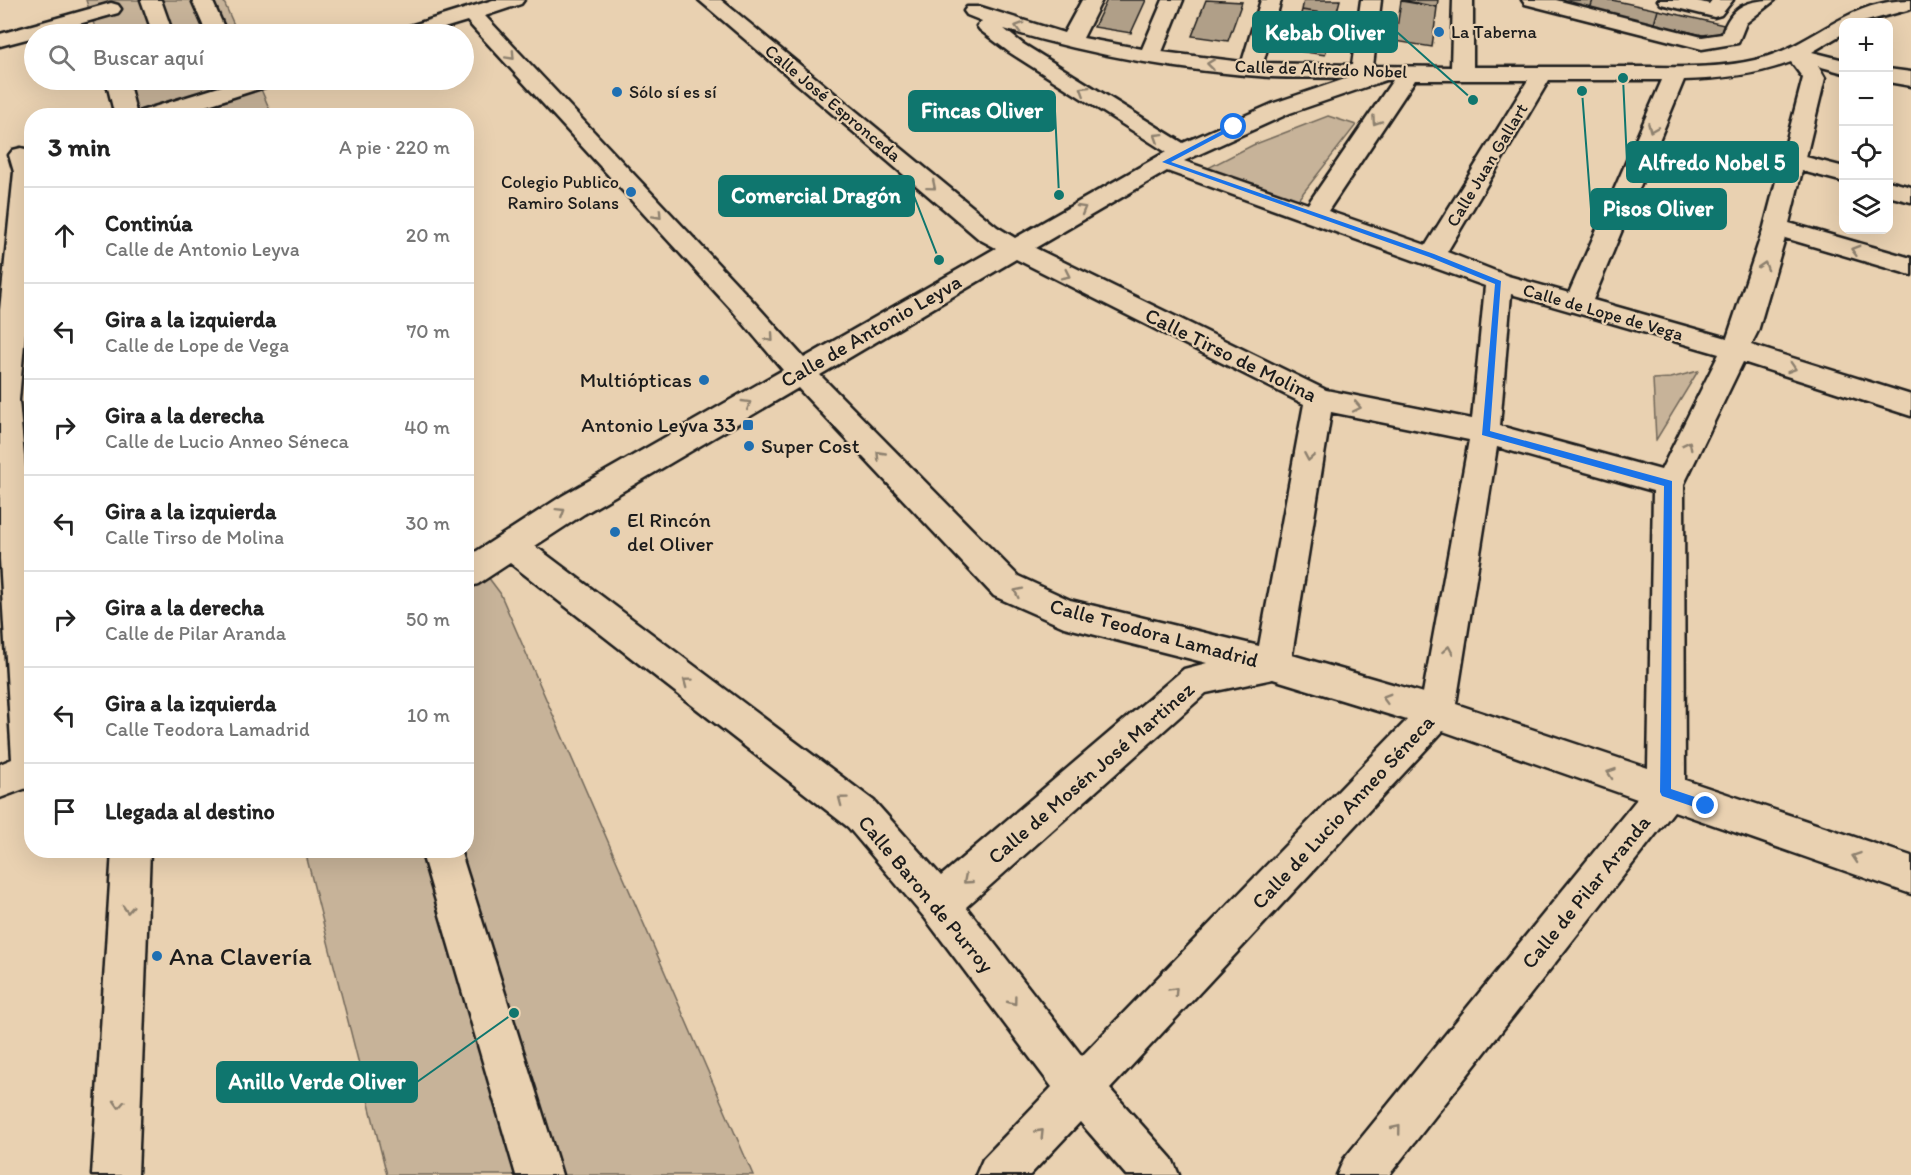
<!DOCTYPE html>
<html lang="es">
<meta charset="utf-8">
<style>
:root{--surface:#fff;--page:#f6f6f6;--text:#222;--muted:#767676;--line:#e0e0e0}
body{margin:0;font-family:Itim,sans-serif;background:var(--page);color:var(--text)}
.controls{position:absolute;right:18px;top:18px;display:grid;overflow:hidden;border-radius:12px;box-shadow:0 6px 24px #0002}
.controls button{width:54px;height:54px;display:grid;place-items:center;padding:0;border:0;border-bottom:2px solid var(--line);background:var(--surface);color:var(--text);font:30px sans-serif}
.stop{position:absolute;width:18px;height:18px;margin:-14px;border:4px solid #1a73e8;border-radius:50%;background:#fff}
.stop.end{background:#1a73e8;border-color:#fff;box-shadow:0 2px 6px #0008}
.list{margin:0;padding:0;list-style:none}
h2{display:flex;justify-content:space-between;align-items:center;height:78px;margin:0;padding:0 24px;font-size:26px}
h2 small{font-size:20px;font-weight:400;color:var(--muted)}
.list li{display:grid;grid-template-columns:39px 1fr auto;gap:18px;align-items:center;box-sizing:border-box;height:96px;padding:0 24px;border-top:2px solid var(--line)}
.list b{display:block;font-size:22px;white-space:nowrap}
.list p{margin:0;font-size:20px;white-space:nowrap;color:var(--muted)}
.list em{font-size:20px;font-style:normal;color:var(--muted)}
.icon{flex:none;width:33px;height:33px;fill:none;stroke:currentColor;stroke-width:2;stroke-linecap:round;stroke-linejoin:round}
.map{position:relative;flex:none;width:1911px;height:1175px;overflow:hidden}
.search{position:absolute;background:var(--surface);box-shadow:0 6px 24px #0002;left:24px;top:24px;width:450px;height:66px;display:flex;align-items:center;gap:15px;box-sizing:border-box;padding:0 21px;border-radius:33px;color:var(--muted);font-size:22px}
.panel{position:absolute;background:var(--surface);box-shadow:0 6px 24px #0002;left:24px;top:108px;width:450px;height:750px;border-radius:24px}
.map>svg:first-child{display:block}
.green{fill:#c7b399;stroke:#72685a;stroke-width:1.5}
.building{fill:#b09f88;stroke:#1c1c1c;stroke-width:1.5}
.lines{fill:none;stroke-linecap:round;stroke-linejoin:round}
.minor-casing{stroke:#1c1c1c;stroke-width:5}
.minor{fill:#e9d1b1;fill-rule:evenodd}
.oneway{stroke:#8d806e}
.route{fill:#1a73e8}
.poi-dot{fill:#1f6fb2;stroke:#e9d1b1;stroke-width:2}
.labels{text-anchor:middle;stroke-width:4.5;stroke-linejoin:round;paint-order:stroke}
.far-poi-label{font-size:18px;fill:#1c1c1c;stroke:#e9d1b1;text-anchor:start}
.far-street-label{font-size:18px;fill:#1c1c1c;stroke:#e9d1b1}
.street-label{font-size:21px;fill:#1c1c1c;stroke:#e9d1b1}
.poi-label{font-size:21px;fill:#1c1c1c;stroke:#e9d1b1;text-anchor:end}
.near-poi-label{font-size:26px;fill:#1c1c1c;stroke:#e9d1b1;text-anchor:start}
.leader{fill:none;stroke:#0f766e;stroke-width:2}
.callout-dot{fill:#0f766e;stroke:#e9d1b1;stroke-width:2}
.callout{fill:#0f766e;stroke:#0f766e;stroke-width:2}
.callout-label{font-size:22px;text-anchor:middle;font-weight:bold;fill:#fff}
</style>
<div class="map">
<svg width="1911" height="1175" viewBox="0 0 1911 1175">
<rect width="100%" height="100%" fill="#e9d1b1"/>
<filter id="ink" filterUnits="userSpaceOnUse"><feTurbulence type="fractalNoise" baseFrequency=".0167" numOctaves="2"/><feDisplacementMap in="SourceGraphic" scale="12" xChannelSelector="R" yChannelSelector="G"/><feConvolveMatrix kernelMatrix="1 2 1 2 8 2 1 2 1" color-interpolation-filters="sRGB"/></filter>
<g filter="url(#ink)">
<path class="green" d="M86,0h137l15,34h-141z
M112,80h145l15,35h-148z
M1328,116l28,9 -60,77 -92,-32 49,-25z
M1698,371l-42,69 -3,-61 18,-1z
M467,549l33,44 253,582h-366l-82,-324 161,-1z"/>
<path class="building" d="M1107,0h39l-15,33 -37,-6z
M1206,0l36,2 -14,39 -36,-5z
M1304,0h36l-4,15 -34,-5z
M1401,0h37l-1,7z
M1549,0h44l-3,9z
M1593,0h19l46,10 -4,14 -64,-15z
M1401,1l36,6 -5,40 -37,-6z
M1302,10l34,5 -11,40 -34,-5z
M1658,10l66,15 -4,14 -66,-15z"/>
<g class="lines">
<defs>
<path id="minor" d="M141,0h20l12,34h-20z
M192,0h20l15,34h-20z
M493,0h31l-3,4 -36,12 265,282 54,60 192,-110 -17,-9 -280,-239h22l276,227 18,11 151,-86 -157,-100 -29,-22 -3,-4 5,-5 -15,-6 -3,-4 3,-4h14l83,26 18,-33h20l-19,38 59,11 21,-49h20l-21,52 80,10 19,-62h20l-18,63 89,2 9,-65h20l-8,66 78,1 2,-67h20v67c55,0 109,0 164,0 40,0 80,2 118,-7 58,-13 90,-60 156,-60v9l-48,13h-19v11l-32,19 32,8v13l-26,-7 7,12 -19,79 38,10v15l-42,-11 -13,52 122,35v17l-126,-37 -27,93 -7,14 160,50v21l-168,-54 -59,122 1,296 226,76v38l-237,-83 -285,364h-52l7,-16 293,-360 -194,-68 -333,358 62,70 7,16h-53l-46,-53 -50,53h-54l7,-16 69,-72 -127,-169 -77,-91 -338,-264 -32,21 -12,4v-30l96,-62 221,-126 -51,-60 -265,-289 -43,13h-30l3,-4zM1004,29c86,26 176,42 266,48 26,1 52,0 78,1l-74,25 -91,40 -160,-99zM1791,62l12,16 -39,149 -37,111 -134,-38 91,-220c36,-1 72,-5 107,-18zM1386,80h7l-85,124 -124,-43 106,-48zM1415,80h113l-102,165 -98,-34zM1549,80h113l-93,213 -61,-17 -61,-24zM1167,171l318,115 -13,133 -146,-29 -291,-142zM1016,259l288,145 -45,242 -189,-46 -52,-24 -198,-201zM1511,294l208,60 -58,116 -161,-44zM798,388l196,208 70,31 143,36 -23,6 -243,207 -67,-75 -339,-255 49,-32zM1331,412l138,28 -46,253 -131,-38zM1497,447l156,44 -5,277 -192,-64zM1273,679l134,41 -325,336 -116,-149 240,-214z
M1522,0h34l146,37 20,-3c9,-28 25,-34 53,-34l-29,23 -8,20 -36,6 -177,-45z
M1658,0h35l16,4 3,-4h21l-12,15 -7,2 -53,-13z
M111,3l7,2 3,4 -3,4 -75,21h-9v3l-34,9v-12z
M1888,69l23,3v14l-23,-4z
M106,80h22l9,36h-22z
M242,80h32l-3,5 -97,31h-36l3,-5z
M21,148l8,2 3,3v100l-13,147 13,148v238l-32,12v-34l12,-5 -12,-200v-249l14,-138 -5,-17 4,-5z
M1888,181l23,6v15l-23,-6z
M112,850h38l-12,325h-46z
M421,850h39l102,325h-46z"/>
</defs>
<use href="#minor" class="minor-casing"/>
<use href="#minor" class="minor"/>
</g>
<defs><path id="oneway-chevron" d="M-2-3.5L2.5 0L-2 3.5" fill="none" stroke-width="1.6" stroke-linecap="round" stroke-linejoin="round" transform="scale(1.5)"/></defs>
<g class="oneway">
<use href="#oneway-chevron" transform="translate(1019 27) rotate(-164)"/>
<use href="#oneway-chevron" transform="translate(511 56) rotate(47)"/>
<use href="#oneway-chevron" transform="translate(1211 64) rotate(-173)"/>
<use href="#oneway-chevron" transform="translate(1084 90) rotate(-148)"/>
<use href="#oneway-chevron" transform="translate(1376 121) rotate(124)"/>
<use href="#oneway-chevron" transform="translate(1652 128) rotate(113)"/>
<use href="#oneway-chevron" transform="translate(1158 137) rotate(-148)"/>
<use href="#oneway-chevron" transform="translate(932 186) rotate(40)"/>
<use href="#oneway-chevron" transform="translate(1082 209) rotate(-30)"/>
<use href="#oneway-chevron" transform="translate(658 215) rotate(47)"/>
<use href="#oneway-chevron" transform="translate(1855 250) rotate(-164)"/>
<use href="#oneway-chevron" transform="translate(1764 266) rotate(-73)"/>
<use href="#oneway-chevron" transform="translate(1066 275) rotate(26)"/>
<use href="#oneway-chevron" transform="translate(770 338) rotate(49)"/>
<use href="#oneway-chevron" transform="translate(1792 368) rotate(18)"/>
<use href="#oneway-chevron" transform="translate(747 404) rotate(-31)"/>
<use href="#oneway-chevron" transform="translate(1357 407) rotate(12)"/>
<use href="#oneway-chevron" transform="translate(1688 445) rotate(-63)"/>
<use href="#oneway-chevron" transform="translate(880 455) rotate(-134)"/>
<use href="#oneway-chevron" transform="translate(1309 457) rotate(100)"/>
<use href="#oneway-chevron" transform="translate(561 512) rotate(-32)"/>
<use href="#oneway-chevron" transform="translate(1018 592) rotate(-154)"/>
<use href="#oneway-chevron" transform="translate(1448 650) rotate(-80)"/>
<use href="#oneway-chevron" transform="translate(687 682) rotate(-143)"/>
<use href="#oneway-chevron" transform="translate(1386 698) rotate(-164)"/>
<use href="#oneway-chevron" transform="translate(1611 773) rotate(-161)"/>
<use href="#oneway-chevron" transform="translate(842 800) rotate(-143)"/>
<use href="#oneway-chevron" transform="translate(1856 857) rotate(-161)"/>
<use href="#oneway-chevron" transform="translate(967 880) rotate(139)"/>
<use href="#oneway-chevron" transform="translate(128 909) rotate(93)"/>
<use href="#oneway-chevron" transform="translate(1174 991) rotate(-47)"/>
<use href="#oneway-chevron" transform="translate(1013 1001) rotate(53)"/>
<use href="#oneway-chevron" transform="translate(119 1104) rotate(93)"/>
<use href="#oneway-chevron" transform="translate(1397 1129) rotate(-51)"/>
<use href="#oneway-chevron" transform="translate(1040 1133) rotate(-46)"/>
</g>
</g>
<path class="route" d="M1231,126l6,1 -66,35 263,92 67,27 -11,150 182,50 -1,308 39,13v8l-4,1 -44,-15 -2,-4 4,-306 -182,-51 13,-151 -66,-27 -267,-95z"/>
<g class="poi-dot">
<circle cx="1439" cy="32" r="6"/>
<circle cx="617" cy="92" r="6"/>
<circle cx="631" cy="192" r="6"/>
<circle cx="704" cy="380" r="6"/>
<rect x="742" y="419" width="12" height="12" rx="3"/>
<circle cx="749" cy="446" r="6"/>
<circle cx="615" cy="532" r="6"/>
<circle cx="157" cy="956" r="6"/>
</g>
<g class="labels">
<g class="far-poi-label">
<text x="1451" y="38">La Taberna</text>
<text x="629" y="98">Sólo sí es sí</text>
<text x="619" y="188" text-anchor="end">Colegio Publico<tspan x="619" dy="21">Ramiro Solans</tspan></text>
</g>
<g class="far-street-label">
<text transform="translate(1321 69) rotate(2)" y="6">Calle de Alfredo Nobel</text>
<text transform="translate(833 103) rotate(40)" y="6">Calle José Espronceda</text>
<text transform="translate(1487 165) rotate(-59)" y="6">Calle Juan Gallart</text>
<text transform="translate(1603 312) rotate(16)" y="6">Calle de Lope de Vega</text>
</g>
<g class="street-label">
<text transform="translate(871 331) rotate(-30)" y="7">Calle de Antonio Leyva</text>
<text transform="translate(1231 355) rotate(26)" y="7">Calle Tirso de Molina</text>
<text transform="translate(1154 633) rotate(15)" y="7">Calle Teodora Lamadrid</text>
<text transform="translate(1091 773) rotate(-41)" y="7">Calle de Mosén José Martinez</text>
<text transform="translate(1343 812) rotate(-47)" y="7">Calle de Lucio Anneo Séneca</text>
<text transform="translate(1586 892) rotate(-51)" y="7">Calle de Pilar Aranda</text>
<text transform="translate(926 894) rotate(50)" y="7">Calle Baron de Purroy</text>
</g>
<g class="poi-label">
<text x="692" y="387">Multiópticas</text>
<text x="736" y="432">Antonio Leyva 33</text>
<text x="761" y="453" text-anchor="start">Super Cost</text>
<text x="627" y="527" text-anchor="start">El Rincón<tspan x="627" dy="24">del Oliver</tspan></text>
</g>
<g class="near-poi-label">
<text x="169" y="965">Ana Clavería</text>
</g>
</g>
<path class="leader" d="M1473 100L1397 32M1059 195L1055 111M1623 78L1627 162M939 260L914 196M1582 91L1591 209M514 1013L417 1082"/>
<g class="callout-dot">
<circle cx="1473" cy="100" r="6"/>
<circle cx="1059" cy="195" r="6"/>
<circle cx="1623" cy="78" r="6"/>
<circle cx="939" cy="260" r="6"/>
<circle cx="1582" cy="91" r="6"/>
<circle cx="514" cy="1013" r="6"/>
</g>
<g class="callout">
<rect x="1253" y="12" width="144" height="40" rx="6"/>
<rect x="909" y="91" width="146" height="40" rx="6"/>
<rect x="1627" y="142" width="171" height="40" rx="6"/>
<rect x="719" y="176" width="195" height="40" rx="6"/>
<rect x="1591" y="189" width="135" height="40" rx="6"/>
<rect x="217" y="1062" width="200" height="40" rx="6"/>
</g>
<g class="callout-label">
<text x="1325" y="40">Kebab Oliver</text>
<text x="982" y="118">Fincas Oliver</text>
<text x="1712" y="170">Alfredo Nobel 5</text>
<text x="816" y="203">Comercial Dragón</text>
<text x="1658" y="216">Pisos Oliver</text>
<text x="317" y="1089">Anillo Verde Oliver</text>
</g>
</svg>
<div class="controls">
<button>+</button>
<button>−</button>
<button><svg class="icon" aria-label="locate" viewBox="0 0 24 24"><circle cx="12" cy="12" r="6"/><path d="M12 2v4M12 18v4M2 12h4M18 12h4"/></svg></button>
<button><svg class="icon" aria-label="layers" viewBox="0 0 24 24"><path d="M12 4l9 5-9 5-9-5zM3 14l9 5 9-5"/></svg></button>
</div>
<div class="stop" style="left:1234px;top:127px"></div>
<div class="stop end" style="left:1706px;top:806px"></div>
<div class="search"><svg class="icon" aria-label="search" viewBox="0 0 24 24"><circle cx="10" cy="10" r="6"/><path d="M15 15l6 6"/></svg>Buscar aquí</div>
<section class="panel">
<h2>3 min<small>A pie · 220 m</small></h2>
<ul class="list">
<li><svg class="icon" aria-label="ahead" viewBox="0 0 24 24"><path d="M12 20V5M6 11l6-6 6 6"/></svg><div><b>Continúa</b><p>Calle de Antonio Leyva</p></div><em>20 m</em></li>
<li><svg class="icon" aria-label="left" viewBox="0 0 24 24"><path d="M17 20v-9H6M10 6l-5 5 5 5"/></svg><div><b>Gira a la izquierda</b><p>Calle de Lope de Vega</p></div><em>70 m</em></li>
<li><svg class="icon" aria-label="right" viewBox="0 0 24 24"><path d="M7 20v-9h11M14 6l5 5-5 5"/></svg><div><b>Gira a la derecha</b><p>Calle de Lucio Anneo Séneca</p></div><em>40 m</em></li>
<li><svg class="icon" aria-label="left" viewBox="0 0 24 24"><path d="M17 20v-9H6M10 6l-5 5 5 5"/></svg><div><b>Gira a la izquierda</b><p>Calle Tirso de Molina</p></div><em>30 m</em></li>
<li><svg class="icon" aria-label="right" viewBox="0 0 24 24"><path d="M7 20v-9h11M14 6l5 5-5 5"/></svg><div><b>Gira a la derecha</b><p>Calle de Pilar Aranda</p></div><em>50 m</em></li>
<li><svg class="icon" aria-label="left" viewBox="0 0 24 24"><path d="M17 20v-9H6M10 6l-5 5 5 5"/></svg><div><b>Gira a la izquierda</b><p>Calle Teodora Lamadrid</p></div><em>10 m</em></li>
<li><svg class="icon" aria-label="arrive" viewBox="0 0 24 24"><path d="M6 21V4h12l-3 4 3 4H6"/></svg><div><b>Llegada al destino</b></div></li>
</ul>
</section>
</div>
